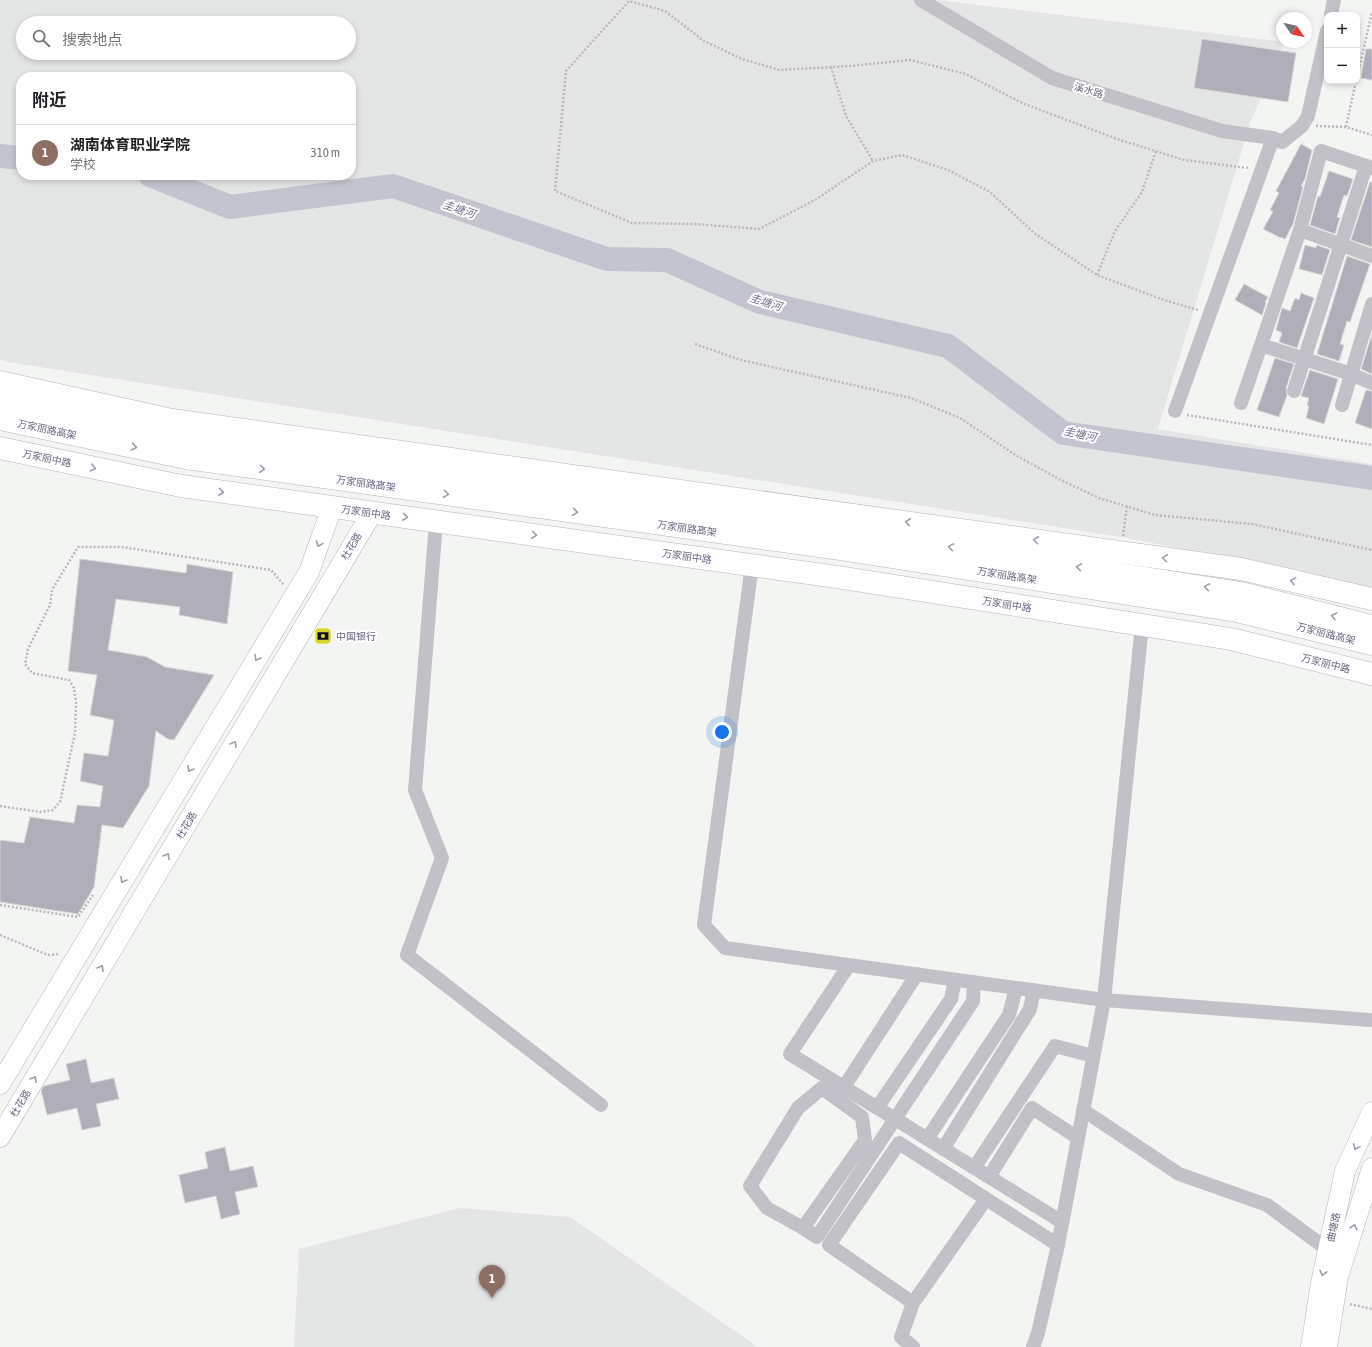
<!DOCTYPE html>
<html lang="zh">
<meta charset="utf-8">
<style>
:root{--surface:#fff;--page:#f6f6f6;--text:#202124;--muted:#757577;--line:#e0e0e0;--accent:#737229}
body{margin:0;font-family:"Asap Condensed","Noto Sans SC",sans-serif;background:var(--page);color:var(--text)}
.controls{position:absolute;right:12px;top:12px;display:grid;overflow:hidden;border-radius:8px;box-shadow:0 2px 6px #0003}
.controls button{width:36px;height:36px;display:grid;place-items:center;padding:0;border:0;border-bottom:1px solid var(--line);background:var(--surface);color:var(--text);font:20px sans-serif}
.compass{position:absolute;left:1276px;top:12px;width:36px;height:36px;border-radius:50%;background:var(--surface);box-shadow:0 2px 6px #0003;rotate:124deg}
.you{position:absolute;left:722px;top:732px;width:14px;height:14px;margin:-10px;border:3px solid #fff;border-radius:50%;background:#1a73e8;box-shadow:0 0 0 6px #1a73e833}
.badge{display:grid;place-items:center;width:26px;height:26px;border-radius:50%;background:var(--accent);color:#fff;font-size:13px;font-weight:700}
.pin{position:absolute;translate:-50% -33px;filter:drop-shadow(0 1px 2px #0008)}
.pin::after{content:'';position:absolute;top:21px;width:14px;height:12px;background:inherit;clip-path:polygon(0 0,100% 0,50% 100%)}
.list{margin:0;padding:0;list-style:none}
h2{display:flex;justify-content:space-between;align-items:center;height:52px;margin:0;padding:0 16px;font-size:17px}
h2 small{font-size:13px;font-weight:400;color:var(--muted)}
.list li{display:grid;grid-template-columns:26px 1fr auto;gap:12px;align-items:center;box-sizing:border-box;height:56px;padding:0 16px;border-top:1px solid var(--line)}
.list b{display:block;font-size:15px;white-space:nowrap}
.list p{margin:0;font-size:13px;white-space:nowrap;color:var(--muted)}
.list em{font-size:13px;font-style:normal;color:var(--muted)}
.icon{flex:none;width:22px;height:22px;fill:none;stroke:currentColor;stroke-width:2;stroke-linecap:round;stroke-linejoin:round}
.map{position:relative;flex:none;width:1372px;height:1347px;overflow:hidden}
.search{position:absolute;background:var(--surface);box-shadow:0 2px 6px #0003;left:16px;top:16px;width:340px;height:44px;display:flex;align-items:center;gap:10px;box-sizing:border-box;padding:0 14px;border-radius:22px;color:var(--muted);font-size:15px}
.panel{position:absolute;background:var(--surface);box-shadow:0 2px 6px #0003;left:16px;top:72px;width:340px;height:108px;border-radius:16px}
.map>svg:first-child{display:block}
.built{fill:#e4e6e5;fill-rule:evenodd}
.lines{fill:none;stroke-linecap:round;stroke-linejoin:round}
.river{stroke:#c4c4d0;stroke-width:24}
.building{fill:#b0afb9;stroke:#d5d7d5}
.secondary-casing{stroke:#b7b6be;stroke-width:21}
.primary-casing{stroke:#b6b4bb;stroke-width:23}
.highway-casing{stroke:#b5b4ba;stroke-width:23}
.path{stroke:#bab9be;stroke-width:2.5;stroke-dasharray:2 2;stroke-linecap:butt}
.street{stroke:#c2c1c8;stroke-width:14}
.secondary{stroke:#fff;stroke-width:20}
.primary{stroke:#fff;stroke-width:22}
.highway{stroke:#fff;stroke-width:22}
.oneway{stroke:#9f9cad}
.labels{text-anchor:middle;stroke-width:4;stroke-linejoin:round;paint-order:stroke}
.street-label{font-size:10px;fill:#6b6681;stroke:#fff}
.poi-label{font-size:10px;fill:#6b6681;stroke:#fff;text-anchor:start}
.water-label{font-size:11px;font-style:italic;fill:#727192;stroke:#fff}
</style>
<div class="map">
<svg width="1372" height="1347" viewBox="0 0 1372 1347">
<rect width="100%" height="100%" fill="#f3f5f2"/>
<path class="built" d="M0,0h938l347,42 -35,81 -92,306 214,35v124l-245,-50 -1119,-176 -8,-3zM23,23h326v30h-326zM21,77h330v98h-330z
M460,1208l110,9 188,130h-464l5,-98z"/>
<g class="lines">
<path class="river" d="M0,156l21,2
M150,175l80,32 163,-21 214,73 60,1 93,42 188,44 115,87 309,45"/>
</g>
<path class="building" d="M1202,39l94,14 -8,49 -94,-14z
M1366,49h6v31l-11,-2z
M1301,144l11,6 -7,29 -4,7 2,1 -10,37 -8,15 -4,-2v1l-18,-9 10,-17 -3,-2 9,-17 -3,-2z
M1329,171l24,8 -6,17 -3,-1 -7,22 3,1 -5,16 -25,-9 8,-29 2,1z
M1370,182h2v65l-21,-7z
M1305,245l11,3 1,-3 13,5 -8,25 -23,-6z
M1347,256l23,8 -20,58 -3,-1 -7,23 4,1 -5,16 -22,-7z
M1244,284l24,13 -3,5 1,1 -4,12 -27,-15z
M1301,293l13,5 -17,50 -18,-6 3,-9 -6,-3 6,-22 8,3 5,-13 4,2z
M1372,334v40l-11,-5z
M1275,358l19,6 -8,24 1,7 -8,22 -22,-7z
M1310,370l28,9 -14,45 -18,-6 3,-12 -2,-1 2,-7 -8,-2z
M1366,390l6,1v38l-17,-6z
M80,559l106,14 1,-9 46,8 -6,52 -48,-9 1,-8 -64,-8 -8,51 39,7 18,10 49,8 -40,65 -6,-1 -12,-8 -7,55 -26,42 -21,-3 -8,62 -16,27 -78,-12v-62l24,3 6,-26 44,6 3,-18 23,2 3,-21 -23,-5 4,-28 24,3 6,-36 -24,-5 7,-40 -29,-4z
M86,1059l5,24 23,-5 5,21 -23,5 5,22 -19,4 -5,-22 -30,7 -6,-25 3,-4 26,-6 -4,-16z
M225,1147l5,24 23,-5 5,21 -23,5 5,22 -19,5 -5,-23 -31,7 -6,-28 29,-7 -3,-16z"/>
<g class="lines">
<defs>
<path id="secondary" d="M0,1084l309,-512 23,-65
M0,1137l372,-624
M1311,1347l10,-64 24,-112 27,-59
M1327,1347l11,-70 34,-109"/>
<path id="primary" d="M0,382l172,38 1069,149 131,30
M0,448l181,38 656,91 394,62 141,35"/>
<path id="highway" d="M0,400l189,40 655,91 397,62 131,33
M0,419l186,39 655,91 396,62 135,33"/>
</defs>
<use href="#secondary" class="secondary-casing"/>
<use href="#primary" class="primary-casing"/>
<use href="#highway" class="highway-casing"/>
<path class="path" d="M831,67l15,49 27,45
M1357,78l15,-66
M1316,126l30,1 26,8
M1346,127l10,-46
M1097,275l18,-44 27,-39 14,-41
M1198,310l-34,-10 -67,-25 -63,-42 -44,-41 -42,-22 -46,-15 -29,6 -58,39 -56,29 -64,-5 -63,-1 -77,-32 11,-120 63,-70 36,10 39,30 38,18 38,11 70,-4 60,-6 56,14 56,29 95,36 67,21 65,8
M695,344l46,16 170,38 49,20 57,38 44,24 38,18 56,17 97,9 120,26
M1187,415l185,30
M1123,536l4,-30
M0,806l40,6 13,-2 7,-8 15,-69 1,-31 -2,-14 -5,-8 -37,-7 -7,-9 3,-15 22,-44 2,-15 26,-43h44l149,23 13,15
M0,905l78,12 15,-22
M0,935l48,20 11,-1
M1350,1304l22,5"/>
<path class="street" d="M921,0l131,78 170,53 51,7
M1331,15l3,-15
M1300,230l21,-79 51,17
M1372,256l-72,-26 -39,115 90,29 21,9
M1294,391l72,-225
M1241,403l20,-58
M1342,405l30,-101
M1175,411l98,-273 9,4 20,-16 6,-10 19,-85
M436,522l-21,268 27,68 -35,97 194,150
M752,565l-48,360 21,23 379,52 -46,245 -20,88 -5,14
M1142,625l-38,375 266,20
M849,965l-59,89 272,168
M844,1087l73,-113
M877,1108l74,-109 4,-19
M1083,1110l96,64 88,31 68,50
M927,1139l82,-124 7,-27
M943,1149l87,-140 4,-19
M974,1168l81,-122 38,10
M989,1177l43,-69 46,30
M986,1199l-73,104 -84,-58 70,-102 159,102
M803,1228l-36,-20 -17,-22 48,-78 24,-20 40,29 3,23 -62,88 14,9 156,-236 1,-19
M913,1347l-12,-10 12,-34"/>
<use href="#secondary" class="secondary"/>
<use href="#primary" class="primary"/>
<use href="#highway" class="highway"/>
</g>
<defs><path id="oneway-chevron" d="M-2-3.5L2.5 0L-2 3.5" fill="none" stroke-width="1.6" stroke-linecap="round" stroke-linejoin="round"/></defs>
<g class="oneway">
<use href="#oneway-chevron" transform="translate(134 447) rotate(12)"/>
<use href="#oneway-chevron" transform="translate(93 468) rotate(12)"/>
<use href="#oneway-chevron" transform="translate(262 469) rotate(8)"/>
<use href="#oneway-chevron" transform="translate(221 492) rotate(8)"/>
<use href="#oneway-chevron" transform="translate(446 494) rotate(8)"/>
<use href="#oneway-chevron" transform="translate(575 512) rotate(8)"/>
<use href="#oneway-chevron" transform="translate(405 517) rotate(8)"/>
<use href="#oneway-chevron" transform="translate(908 522) rotate(-172)"/>
<use href="#oneway-chevron" transform="translate(534 535) rotate(8)"/>
<use href="#oneway-chevron" transform="translate(1036 540) rotate(-172)"/>
<use href="#oneway-chevron" transform="translate(319 544) rotate(110)"/>
<use href="#oneway-chevron" transform="translate(951 547) rotate(-171)"/>
<use href="#oneway-chevron" transform="translate(1165 558) rotate(-172)"/>
<use href="#oneway-chevron" transform="translate(1079 567) rotate(-171)"/>
<use href="#oneway-chevron" transform="translate(1293 581) rotate(-167)"/>
<use href="#oneway-chevron" transform="translate(1207 587) rotate(-171)"/>
<use href="#oneway-chevron" transform="translate(1334 616) rotate(-166)"/>
<use href="#oneway-chevron" transform="translate(257 658) rotate(121)"/>
<use href="#oneway-chevron" transform="translate(234 744) rotate(-59)"/>
<use href="#oneway-chevron" transform="translate(190 769) rotate(121)"/>
<use href="#oneway-chevron" transform="translate(167 856) rotate(-59)"/>
<use href="#oneway-chevron" transform="translate(123 880) rotate(121)"/>
<use href="#oneway-chevron" transform="translate(101 968) rotate(-59)"/>
<use href="#oneway-chevron" transform="translate(34 1079) rotate(-59)"/>
<use href="#oneway-chevron" transform="translate(1356 1147) rotate(114)"/>
<use href="#oneway-chevron" transform="translate(1354 1227) rotate(-73)"/>
<use href="#oneway-chevron" transform="translate(1323 1273) rotate(102)"/>
</g>
<defs>
<symbol id="bank-square" viewBox="-11 -11 22 22"><rect x="-9" y="-9" width="18" height="18" rx="4" fill="#d9d62f" stroke="#fff"/><path d="M-6-4H6V4H-6ZM0-2.3a2.3 2.3 0 1 0 0 4.6a2.3 2.3 0 1 0 0-4.6Z" fill="#111"/></symbol>
</defs>
<g fill-rule="evenodd">
<use href="#bank-square" x="313" y="626" width="20" height="20"/>
</g>
<g class="labels">
<g class="street-label">
<text transform="translate(1089 90) rotate(17)" y="4">溪水路</text>
<text transform="translate(47 429) rotate(12)" y="4">万家丽路高架</text>
<text transform="translate(47 458) rotate(12)" y="4">万家丽中路</text>
<text transform="translate(366 483) rotate(8)" y="4">万家丽路高架</text>
<text transform="translate(366 512) rotate(8)" y="4">万家丽中路</text>
<text transform="translate(687 528) rotate(8)" y="4">万家丽路高架</text>
<text transform="translate(351 546) rotate(-59)" y="4">杜花路</text>
<text transform="translate(687 556) rotate(8)" y="4">万家丽中路</text>
<text transform="translate(1007 575) rotate(9)" y="4">万家丽路高架</text>
<text transform="translate(1007 604) rotate(9)" y="4">万家丽中路</text>
<text transform="translate(1326 633) rotate(14)" y="4">万家丽路高架</text>
<text transform="translate(1326 663) rotate(14)" y="4">万家丽中路</text>
<text transform="translate(186 825) rotate(-59)" y="4">杜花路</text>
<text transform="translate(20 1103) rotate(-59)" y="4">杜花路</text>
<text transform="translate(1333 1227) rotate(-78)" y="4">曲塘路</text>
</g>
<g class="poi-label">
<text x="336" y="640">中国银行</text>
</g>
<g class="water-label">
<text transform="translate(459 209) rotate(19)" y="4">圭塘河</text>
<text transform="translate(766 302) rotate(17)" y="4">圭塘河</text>
<text transform="translate(1080 434) rotate(12)" y="4">圭塘河</text>
</g>
</g>
</svg>
<div class="controls">
<button>+</button>
<button>−</button>
</div>
<svg class="compass" viewBox="-18 -18 36 36"><path d="M0-13l5 13h-10z" fill="#e53935"/><path d="M0 13l5-13h-10z" fill="#757577"/></svg>
<div class="you"></div>
<div class="pin badge" style="left:492px;top:1298px;background:#8d6e63">1</div>
<div class="search"><svg class="icon" aria-label="search" viewBox="0 0 24 24"><circle cx="10" cy="10" r="6"/><path d="M15 15l6 6"/></svg>搜索地点</div>
<section class="panel">
<h2>附近<small></small></h2>
<ul class="list">
<li><span class="badge" style="background:#8d6e63">1</span><div><b>湖南体育职业学院</b><p>学校</p></div><em>310 m</em></li>
</ul>
</section>
</div>
